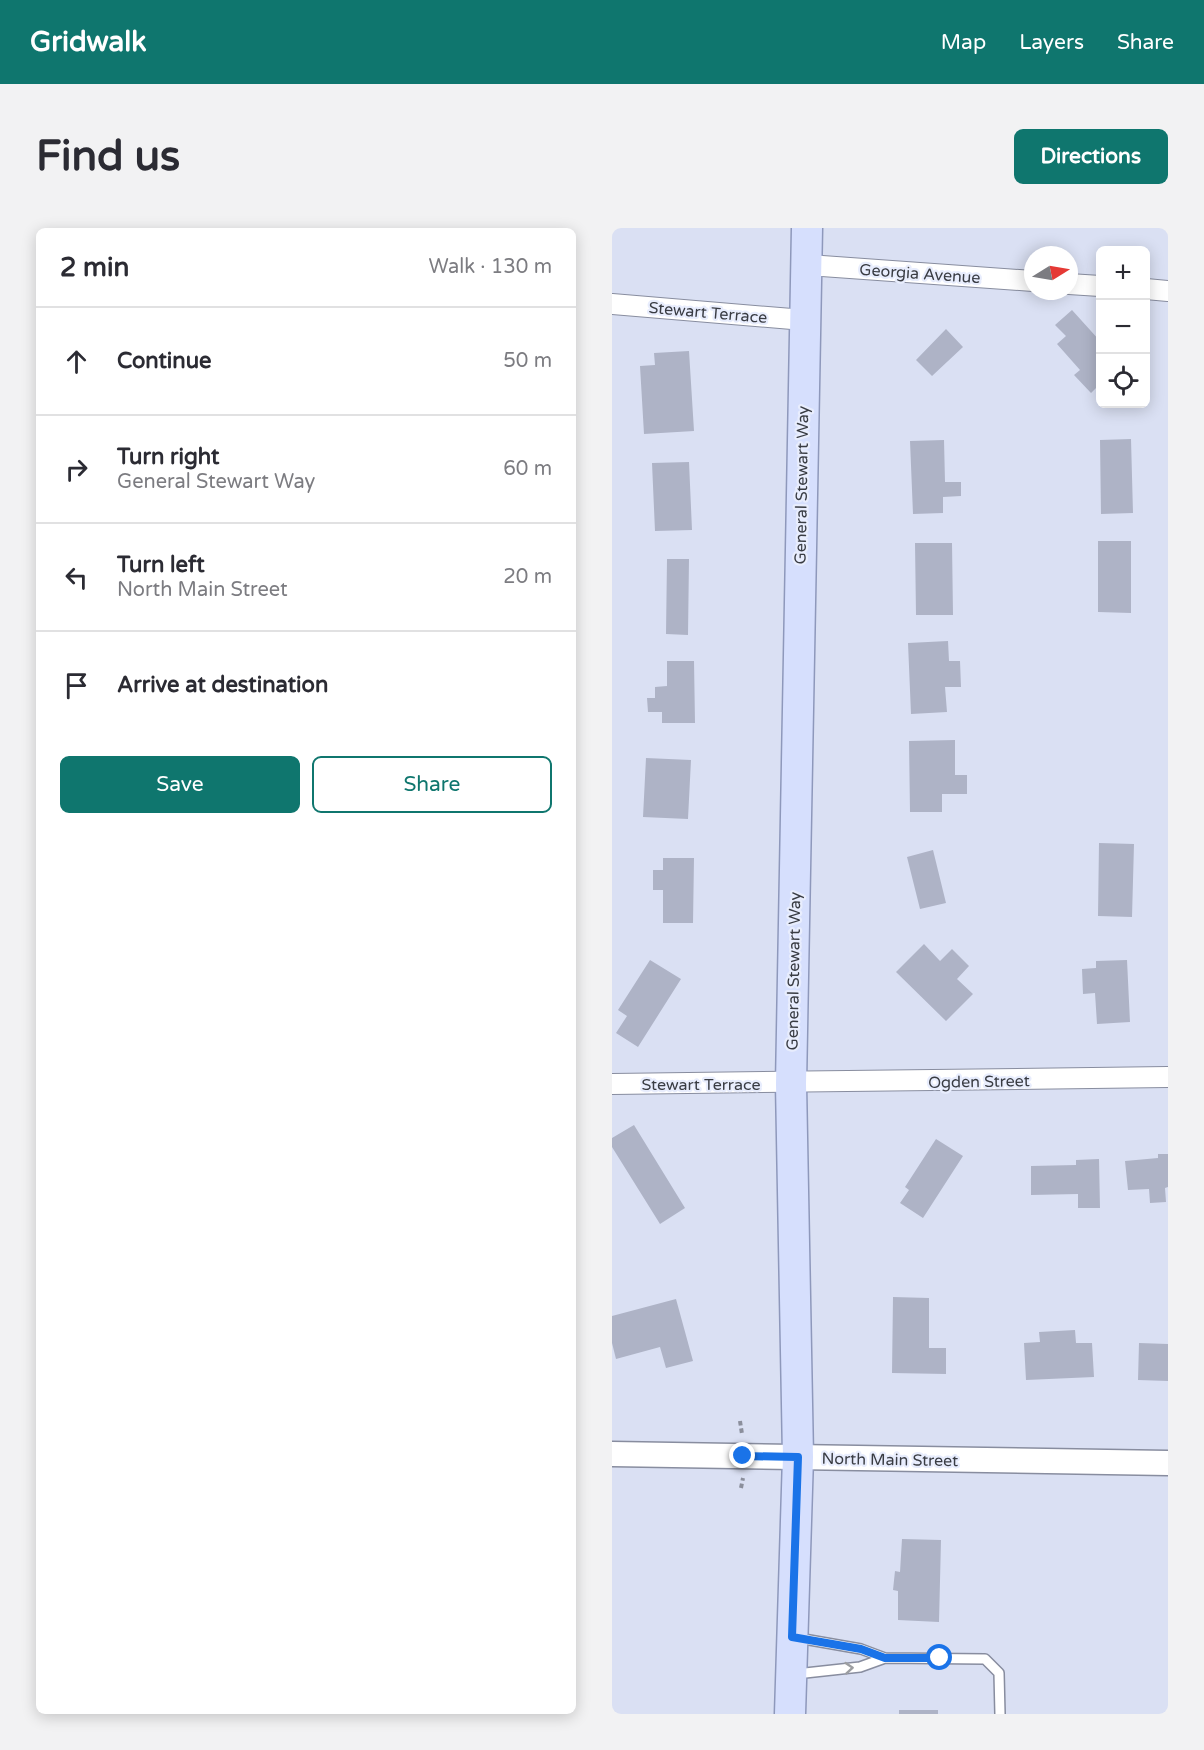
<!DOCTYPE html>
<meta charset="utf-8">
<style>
:root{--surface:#fff;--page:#f2f2f3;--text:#2b2b33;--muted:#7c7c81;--line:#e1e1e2;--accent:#0f766e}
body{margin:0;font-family:"Varela Round",sans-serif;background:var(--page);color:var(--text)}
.controls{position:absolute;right:18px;top:18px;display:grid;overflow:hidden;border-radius:9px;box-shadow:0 3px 15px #0003}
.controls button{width:54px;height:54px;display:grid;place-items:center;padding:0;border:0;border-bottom:2px solid var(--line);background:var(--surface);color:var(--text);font:30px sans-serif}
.compass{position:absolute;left:412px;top:18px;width:54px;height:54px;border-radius:50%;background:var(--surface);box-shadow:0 3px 15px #0003;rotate:79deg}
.stop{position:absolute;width:18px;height:18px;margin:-14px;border:4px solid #1a73e8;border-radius:50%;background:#fff}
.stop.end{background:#1a73e8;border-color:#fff;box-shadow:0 2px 6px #0008}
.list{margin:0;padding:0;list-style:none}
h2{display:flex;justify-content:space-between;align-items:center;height:78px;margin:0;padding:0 24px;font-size:26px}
h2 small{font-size:20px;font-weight:400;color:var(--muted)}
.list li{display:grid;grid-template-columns:39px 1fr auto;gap:18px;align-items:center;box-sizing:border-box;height:108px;padding:0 24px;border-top:2px solid var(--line)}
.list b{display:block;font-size:22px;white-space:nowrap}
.list p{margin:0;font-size:20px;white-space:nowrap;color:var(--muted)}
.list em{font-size:20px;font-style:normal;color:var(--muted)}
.actions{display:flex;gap:12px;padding:18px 24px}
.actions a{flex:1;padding:14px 0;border:2px solid var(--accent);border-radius:9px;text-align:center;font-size:21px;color:var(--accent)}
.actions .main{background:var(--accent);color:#fff}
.icon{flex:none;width:33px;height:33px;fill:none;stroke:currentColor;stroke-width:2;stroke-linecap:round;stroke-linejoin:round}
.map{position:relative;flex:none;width:556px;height:1486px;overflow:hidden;border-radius:9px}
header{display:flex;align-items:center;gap:36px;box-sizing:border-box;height:84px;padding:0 30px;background:var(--accent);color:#fff}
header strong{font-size:28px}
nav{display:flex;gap:33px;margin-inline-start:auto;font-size:21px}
.intro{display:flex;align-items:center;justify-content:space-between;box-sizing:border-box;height:144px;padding:0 36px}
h1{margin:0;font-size:42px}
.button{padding:15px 27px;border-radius:9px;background:var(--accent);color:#fff;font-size:21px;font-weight:700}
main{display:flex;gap:36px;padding:0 36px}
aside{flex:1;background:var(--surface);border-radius:9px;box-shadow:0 3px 15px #0003}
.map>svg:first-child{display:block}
.building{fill:#aeb3c6}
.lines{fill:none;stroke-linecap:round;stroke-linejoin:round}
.service-casing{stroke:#888d9f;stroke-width:12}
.minor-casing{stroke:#888d9f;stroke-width:22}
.tertiary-casing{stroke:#888d9f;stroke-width:27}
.primary-casing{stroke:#8e98bb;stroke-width:33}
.path{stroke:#8b8f9c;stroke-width:4;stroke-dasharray:4.5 3;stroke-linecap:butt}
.service{stroke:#fff;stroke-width:9}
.minor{stroke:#fff;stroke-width:20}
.tertiary{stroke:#fff;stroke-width:24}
.primary{stroke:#d6dffd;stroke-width:30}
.oneway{stroke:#9c9ea1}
.route{stroke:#1a73e8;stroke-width:8}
.labels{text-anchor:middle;stroke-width:4.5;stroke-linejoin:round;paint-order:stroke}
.street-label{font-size:16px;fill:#393c43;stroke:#e8edfd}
</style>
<header>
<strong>Gridwalk</strong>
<nav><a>Map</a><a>Layers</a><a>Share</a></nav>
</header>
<div class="intro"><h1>Find us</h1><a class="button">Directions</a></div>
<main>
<aside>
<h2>2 min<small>Walk · 130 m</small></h2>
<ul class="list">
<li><svg class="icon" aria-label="ahead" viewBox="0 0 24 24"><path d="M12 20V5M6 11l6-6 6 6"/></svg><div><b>Continue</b></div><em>50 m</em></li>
<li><svg class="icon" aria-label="right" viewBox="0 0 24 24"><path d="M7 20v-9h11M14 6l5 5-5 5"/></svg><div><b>Turn right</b><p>General Stewart Way</p></div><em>60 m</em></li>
<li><svg class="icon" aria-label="left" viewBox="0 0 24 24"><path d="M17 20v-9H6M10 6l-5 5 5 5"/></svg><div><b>Turn left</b><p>North Main Street</p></div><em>20 m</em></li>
<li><svg class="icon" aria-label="arrive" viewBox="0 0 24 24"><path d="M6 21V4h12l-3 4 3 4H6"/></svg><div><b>Arrive at destination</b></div></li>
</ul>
<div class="actions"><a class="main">Save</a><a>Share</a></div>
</aside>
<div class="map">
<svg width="556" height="1486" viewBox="0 0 556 1486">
<rect width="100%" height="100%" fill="#dae0f3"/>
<path class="building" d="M460,82l28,31v48l-2,-3 -7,7 -17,-18 6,-5 -23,-26 9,-8 -11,-11z
M334,101l17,18 -31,29 -16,-16z
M77,123l5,80 -50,3 -4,-68 15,-1 -1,-12z
M519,211l2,74 -32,1 -1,-74z
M332,212l1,42h16v14l-18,1v16l-30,1 -3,-73z
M77,234l3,68 -37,1 -3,-68z
M486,313h33v72l-33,-1z
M303,315h37l1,72h-37z
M55,331h22l-1,76 -22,-1z
M336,413l1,20h11l1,26h-16l2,25 -36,2 -3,-71z
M55,433h27l1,62h-33v-11h-14l-1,-14h8v-11l12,-1z
M343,512v35h12v19h-25v18h-32l-1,-71z
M34,530l45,2 -3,59 -45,-2z
M487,615l35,1 -2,73 -34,-1z
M321,622l13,53 -26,6 -13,-52z
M51,630h31l-1,65h-30v-33h-10v-20h10z
M312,716l16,17 12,-12 17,17 -12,13 16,15 -27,27 -50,-49z
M38,732l31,19 -43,68 -22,-14 11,-17 -9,-6z
M515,732l3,62 -33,2 -2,-31 -12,1 -1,-25 14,-1v-7z
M22,897l51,83 -25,16 -48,-77v-9z
M324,911l27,17 -40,62 -23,-15 9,-13 -4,-3z
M546,926h10v33l-3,1 1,14 -16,1 -1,-14 -21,1 -3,-29 33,-3z
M487,931l1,49h-22v-14l-47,1v-29l45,-1v-5z
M281,1069l36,1v50h17v26l-54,-1z
M64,1071l17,62 -27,7 -6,-21 -44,12 -4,-16v-27z
M463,1102l1,13h16l2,34 -68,3 -2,-37 16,-1 -1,-10z
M527,1115l29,1v37l-30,-1z
M290,1311l39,1 -2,82 -41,-2v-29l-5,-1 2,-19 5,1z
M287,1482h39v4h-39z"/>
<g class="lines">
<defs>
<path id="service" d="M273,1430l100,1 14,14 1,41
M184,1446l64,-7 25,-9 -24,-9 -63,-11"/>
<path id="minor" d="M196,37l225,16
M457,56l31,2
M534,61l22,2
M0,76l192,16
M0,856l556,-7"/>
<path id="tertiary" d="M0,1226l556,9"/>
<path id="primary" d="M178,1486l8,-257 -7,-373 16,-856"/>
</defs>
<use href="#service" class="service-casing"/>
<use href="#minor" class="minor-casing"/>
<use href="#tertiary" class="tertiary-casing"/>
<use href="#primary" class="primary-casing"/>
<path class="path" d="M128,1193l2,13
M129,1260l2,-10"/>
<use href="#service" class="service"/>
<use href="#minor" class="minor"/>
<use href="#tertiary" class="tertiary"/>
<use href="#primary" class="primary"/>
</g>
<defs><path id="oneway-chevron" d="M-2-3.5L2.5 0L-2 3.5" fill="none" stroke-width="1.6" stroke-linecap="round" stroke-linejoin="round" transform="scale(1.5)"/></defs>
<use class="oneway" href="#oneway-chevron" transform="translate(237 1440) rotate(-5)"/>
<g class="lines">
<path class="route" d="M131,1228l55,1 -6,180 69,12 24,9h55"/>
</g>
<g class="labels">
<g class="street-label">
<text transform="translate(308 45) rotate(4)" y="6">Georgia Avenue</text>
<text transform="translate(96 84) rotate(5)" y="6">Stewart Terrace</text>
<text transform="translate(189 257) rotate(-89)" y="6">General Stewart Way</text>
<text transform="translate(181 743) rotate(-89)" y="6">General Stewart Way</text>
<text transform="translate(367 853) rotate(-1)" y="6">Ogden Street</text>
<text x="89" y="862">Stewart Terrace</text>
<text transform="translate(278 1231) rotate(1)" y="6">North Main Street</text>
</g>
</g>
</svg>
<div class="controls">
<button>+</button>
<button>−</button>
<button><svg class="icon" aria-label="locate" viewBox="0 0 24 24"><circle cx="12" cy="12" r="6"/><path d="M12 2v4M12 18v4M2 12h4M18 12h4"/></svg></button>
</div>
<svg class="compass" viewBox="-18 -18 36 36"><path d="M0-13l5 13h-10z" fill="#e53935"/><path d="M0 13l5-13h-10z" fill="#7c7c81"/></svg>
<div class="stop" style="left:328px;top:1430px"></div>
<div class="stop end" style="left:131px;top:1228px"></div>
</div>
</main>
